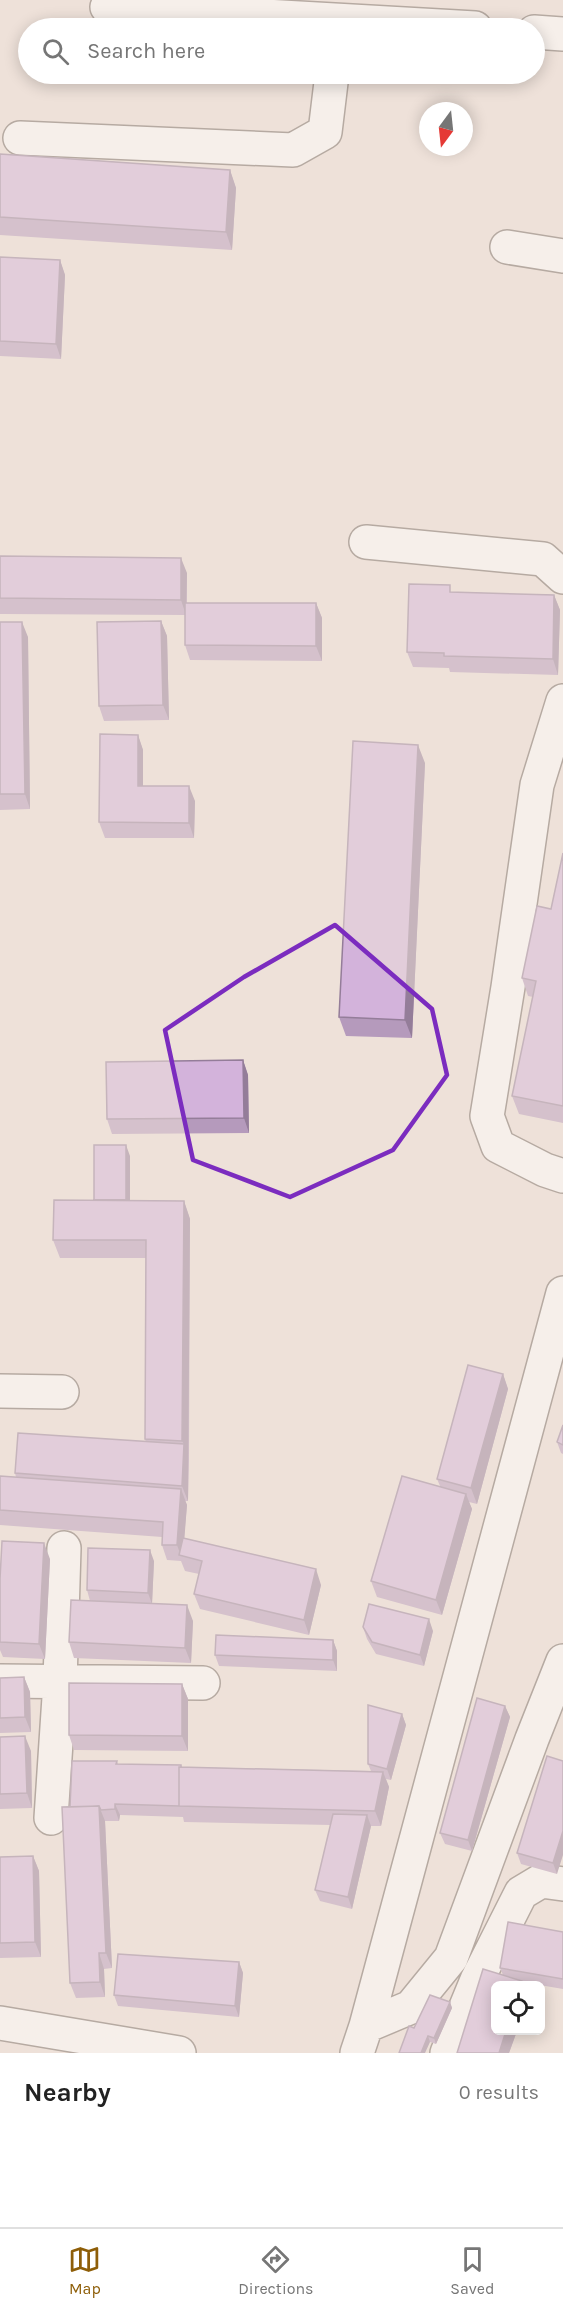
<!DOCTYPE html>
<style>
:root{--surface:#fff;--page:#f2f2f2;--text:#222;--muted:#767676;--line:#e0e0e0;--accent:#8e5e08}
body{margin:0;font-family:Karla,sans-serif;background:var(--page);color:var(--text)}
.controls{position:absolute;right:18px;bottom:18px;display:grid;overflow:hidden;border-radius:9px;box-shadow:0 3px 15px #0003}
.controls button{width:54px;height:54px;display:grid;place-items:center;padding:0;border:0;border-bottom:2px solid var(--line);background:var(--surface);color:var(--text);font:30px sans-serif}
.compass{position:absolute;left:419px;top:102px;width:54px;height:54px;border-radius:50%;background:var(--surface);box-shadow:0 3px 15px #0003;rotate:195deg}
.list{margin:0;padding:0;list-style:none}
h2{display:flex;justify-content:space-between;align-items:center;height:78px;margin:0;padding:0 24px;font-size:26px}
h2 small{font-size:20px;font-weight:400;color:var(--muted)}
.icon{flex:none;width:33px;height:33px;fill:none;stroke:currentColor;stroke-width:2;stroke-linecap:round;stroke-linejoin:round}
.map{position:relative;flex:none;width:563px;height:2053px;overflow:hidden}
.search{position:absolute;background:var(--surface);box-shadow:0 3px 15px #0003;left:18px;right:18px;top:18px;height:66px;display:flex;align-items:center;gap:15px;box-sizing:border-box;padding:0 21px;border-radius:33px;color:var(--muted);font-size:22px}
.sheet{height:174px;background:var(--surface)}
nav{display:flex;justify-content:space-around;align-items:center;box-sizing:border-box;height:84px;border-top:2px solid var(--line);background:var(--surface);font-size:16px;color:var(--muted)}
nav a{display:grid;justify-items:center;gap:3px}
nav .on{color:var(--accent)}
.map>svg:first-child{display:block}
.lines{fill:none;stroke-linecap:round;stroke-linejoin:round}
.minor-casing{stroke:#726760;stroke-width:36}
.minor{stroke:#fff;stroke-width:33}
.wall{fill:#b59abc}
.shaded-wall{fill:#947d99}
.building{fill:#d3b3db;stroke:#947d99;stroke-width:1.5}
.marked{fill:none;stroke:#7b2cbf;stroke-width:4.5;stroke-linejoin:round}
</style>
<div class="map">
<svg width="563" height="2053" viewBox="0 0 563 2053">
<rect width="100%" height="100%" fill="#eee1d9"/>
<g class="lines">
<defs>
<path id="minor" d="M107,7l368,21
M534,32l29,2
M20,138l273,12 32,-18 7,-58
M507,247l56,9
M366,542l177,17 20,18
M563,701l-26,84 -29,202 -21,129 11,30 47,24 18,6
M0,1391l62,1
M0,1681l203,2
M51,1818l9,-136 4,-134
M0,2023l179,30
M366,2026l45,-19 40,-49 81,-219 31,-78
M357,2053l9,-27 197,-733
M447,2053l30,-73 44,-87 20,-12 22,3"/>
</defs>
<use href="#minor" class="minor-casing"/>
<use href="#minor" class="minor"/>
</g>
<path class="wall" d="M0,154l230,16 6,18 -4,62 -232,-15z
M0,257l60,3 5,15 -4,84 -61,-3z
M0,556l187,17v30h129l6,15v43l-132,-1 -5,-15v-30l-185,-1z
M452,592l102,3 6,15 -2,65 -108,-3 -1,-4 -36,-1 -6,-15z
M161,621l6,15 2,84 -65,1 -5,-15z
M0,622l28,15 2,172 -30,1z
M138,735l5,15v36l52,15 -1,37h-89l-6,-16z
M425,763l-13,275 -66,-2 -7,-19z
M563,853v270l-44,-9 -7,-18 21,-99 -5,-1 -6,-18 29,-69z
M243,1060l5,15 1,58 -137,1 -5,-15z
M130,1156v44l54,1 6,18 -1,241 -1,41h-3l2,4 -3,33 137,47 -12,50 -109,-26 -6,-15 5,-20 -14,-3 -4,-10 -14,-1 -5,-15v-8l-162,-12v-49l16,1 -1,-4 131,-31 -1,-3 1,-181h-86l-7,-18 41,-40z
M503,1374l5,15 -31,115 -8,-2 3,7 -30,106 -65,-18 -6,-16 69,-95 -3,-7z
M563,1425v29l-2,-1 -4,-11z
M50,1559l-5,100 -42,-2 -3,-7v-71z
M154,1561l-2,43 41,17 -2,42 -117,-5 -5,-16 21,-41 -3,-11z
M363,1627l70,4 -9,35 -48,-12 -9,-15z
M333,1640l4,11v20l-118,-5 -4,-11z
M24,1677l6,15 1,40 -31,1v-55z
M182,1684l6,15v52l-114,-1 -5,-15z
M505,1706l5,11 -38,134 -27,-7 -5,-11z
M402,1714l4,11 -15,55 -5,-1 3,8 -8,39h-10l-19,83 -32,-8 -5,-11 16,-65 -147,-3 -1,-5 -63,-2 -1,6h-14l7,147 -8,1 1,28 -29,1 -6,-15 1,-176 46,-46 1,3 63,1 1,2 189,4 -3,-7z
M0,1737l31,14 1,57 -32,1z
M563,1761l-6,113 -36,-10 -4,-11z
M33,1856l6,15 2,86 -41,1v-101z
M563,1932v57l-41,-7 -27,49h22l-8,22h-52l46,-78 -3,-7z
M239,1962l4,11 -4,44 -121,-11 -4,-11z
M450,2002l2,6 -16,36 -6,-2 -16,-14z"/>
<path class="shaded-wall" d="M230,170l6,18 -4,62 -6,-18z
M60,260l5,15 -4,84 -5,-15z
M181,558l6,15 -1,42 -5,-15z
M554,595l6,15 -2,65 -5,-16z
M316,603l6,15v43l-6,-15z
M161,621l6,15 2,84 -6,-15z
M22,622l6,15 2,172 -5,-15z
M138,735l5,15v51l-5,-15z
M418,745l7,18 -13,275 -7,-18z
M189,786l6,15 -1,37 -5,-15z
M243,1060l5,15 1,58 -5,-15z
M126,1145l4,11v63l-4,-11z
M184,1201l6,18 -2,282 -6,-15 2,-42 -2,-3z
M503,1374l5,15 -31,115 -6,-16z
M181,1489l6,16 -4,51h-2l-4,-11z
M466,1494l6,15 -30,106 -6,-15z
M44,1543l6,16 -5,100 -6,-15z
M150,1550l4,11 -2,43 -4,-11z
M316,1569l5,16 -12,50 -5,-15z
M187,1605l6,16 -2,42 -6,-15z
M429,1619l4,12 -9,35 -4,-11z
M333,1640l4,11v20l-4,-11z
M24,1677l6,15 1,40 -6,-15z
M182,1684l6,15v52l-6,-15z
M505,1706l5,11 -38,134 -4,-11z
M402,1714l4,11 -15,55 -4,-11z
M25,1736l6,15 1,57 -5,-15z
M383,1772l6,15 -8,39 -6,-15z
M115,1804l5,11 -1,6 -4,-12z
M99,1806l6,15 7,147 -6,-15z
M367,1815l4,11 -19,83 -4,-12z
M563,1831v24l-6,19 -4,-11z
M33,1856l6,15 2,86 -6,-15z
M99,1953l5,16 1,28 -5,-15z
M239,1962l4,11 -4,44 -4,-11z
M450,2002l2,6 -16,36 -2,-6z
M506,2031h11l-8,22h-10z
M428,2036l2,6 -5,11h-4z"/>
<path class="building" d="M0,154l230,16 -4,62 -226,-15z
M0,257l60,3 -4,84 -56,-3z
M0,556l181,2v42l-181,-2z
M409,584l41,1v7l104,3 -1,64 -109,-3v-3l-37,-1z
M185,603h131v43l-131,-1z
M161,621l2,84 -64,1 -2,-84z
M0,622h22l3,172h-25z
M100,734l38,1v51h51v37l-90,-1z
M353,741l65,4 -13,275 -66,-3z
M563,853v253l-51,-10 24,-115 -14,-3 15,-72 14,3z
M243,1060l1,58 -137,1 -1,-57z
M94,1145h32v55h-32z
M54,1200l130,1 -2,240 -37,-2 1,-199h-93z
M468,1365l35,9 -32,114 -34,-9z
M563,1425v20l-6,-3z
M18,1433l166,11 -2,42 -167,-13z
M0,1476l181,13 -4,56h-15l1,-23 -163,-12z
M402,1476l64,18 -30,106 -65,-19z
M183,1538l133,31 -12,51 -110,-26 8,-33 -23,-6z
M2,1541l42,2 -5,101 -39,-2v-63z
M88,1548l62,2 -2,43 -61,-3z
M71,1600l116,5 -2,43 -116,-6z
M369,1604l60,15 -9,36 -48,-13 -9,-15z
M216,1635l117,5v20l-118,-5z
M24,1677l1,40 -25,1v-40z
M69,1683l113,1v52l-113,-1z
M477,1698l28,8 -37,134 -28,-7z
M368,1705l34,9 -15,55 -19,-5z
M25,1736l2,57 -27,1v-57z
M547,1756l16,5v70l-10,32 -36,-10z
M72,1761h45l-1,3 65,1v2h-2v39l-64,-2v5l-14,1 -2,-4 -29,1z
M179,1767l204,5 -8,39 -196,-5z
M99,1806l7,147h-7l1,29 -30,1 -8,-176z
M333,1814l34,1 -19,82 -33,-7z
M33,1856l2,86 -35,1v-86z
M508,1922l55,10v47l-63,-11z
M118,1954l121,8 -4,44 -121,-11z
M483,1969l39,12 -1,5h-26v45h11l-7,22h-42z
M430,1995l20,7 -16,36 -6,-2 -7,17h-22l10,-27 5,2z"/>
<path d="M0 0H563V2053H0ZM335,925l97,84 15,66 -54,75 -103,47 -97,-37 -28,-130 79,-53z" fill="#eee1d9" fill-opacity=".55" fill-rule="evenodd"/>
<path class="marked" d="M335,925l97,84 15,66 -54,75 -103,47 -97,-37 -28,-130 79,-53z"/>
</svg>
<div class="controls">
<button><svg class="icon" aria-label="locate" viewBox="0 0 24 24"><circle cx="12" cy="12" r="6"/><path d="M12 2v4M12 18v4M2 12h4M18 12h4"/></svg></button>
</div>
<svg class="compass" viewBox="-18 -18 36 36"><path d="M0-13l5 13h-10z" fill="#e53935"/><path d="M0 13l5-13h-10z" fill="#767676"/></svg>
<div class="search"><svg class="icon" aria-label="search" viewBox="0 0 24 24"><circle cx="10" cy="10" r="6"/><path d="M15 15l6 6"/></svg>Search here</div>
</div>
<section class="sheet">
<h2>Nearby<small>0 results</small></h2>
<ul class="list">
</ul>
</section>
<nav>
<a class="on"><svg class="icon" aria-label="map" viewBox="0 0 24 24"><path d="M3 6l6-2 6 2 6-2v14l-6 2-6-2-6 2zM9 4v14M15 6v14"/></svg>Map</a>
<a><svg class="icon" aria-label="directions" viewBox="0 0 24 24"><path d="M12 3l9 9-9 9-9-9zM9 14v-3h6M13 9l2 2-2 2"/></svg>Directions</a>
<a><svg class="icon" aria-label="saved" viewBox="0 0 24 24"><path d="M7 4h10v16l-5-4-5 4z"/></svg>Saved</a>
</nav>
